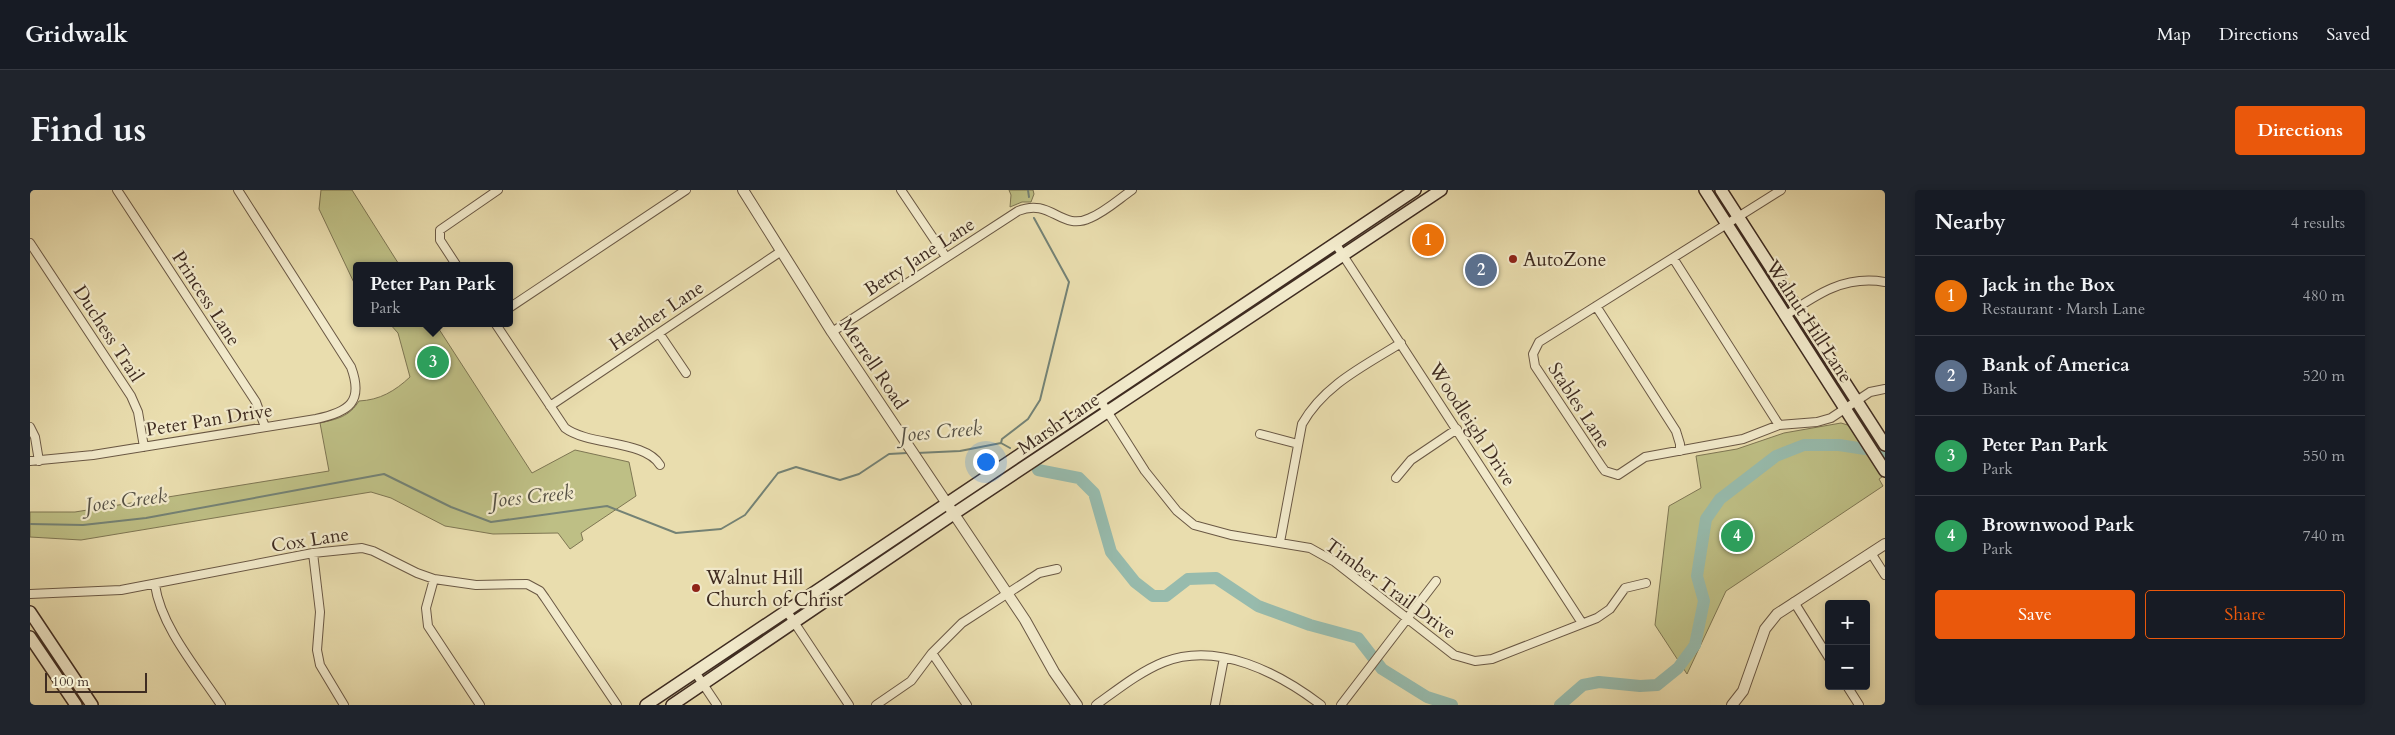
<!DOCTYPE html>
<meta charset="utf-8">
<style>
:root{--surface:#171b24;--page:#20242c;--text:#f1f3f6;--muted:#9ea1a6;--line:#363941;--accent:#ea580c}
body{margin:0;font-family:Cardo,serif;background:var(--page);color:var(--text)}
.controls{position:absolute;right:15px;bottom:15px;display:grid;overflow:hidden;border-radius:5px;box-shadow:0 2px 8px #0003}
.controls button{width:45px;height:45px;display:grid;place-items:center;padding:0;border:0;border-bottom:1px solid var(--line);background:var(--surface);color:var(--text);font:25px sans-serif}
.scale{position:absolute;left:15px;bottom:12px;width:102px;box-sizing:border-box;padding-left:5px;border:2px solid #3f2c21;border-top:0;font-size:14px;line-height:18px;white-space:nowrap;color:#3f2c21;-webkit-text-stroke:4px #f1e9ca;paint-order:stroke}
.you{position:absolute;left:955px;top:271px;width:18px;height:18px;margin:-12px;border:4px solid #fff;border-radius:50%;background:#1a73e8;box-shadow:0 0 0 8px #1a73e833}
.badge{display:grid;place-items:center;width:32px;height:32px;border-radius:50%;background:var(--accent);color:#fff;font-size:16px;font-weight:700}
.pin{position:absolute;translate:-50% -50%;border:2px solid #fff;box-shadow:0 1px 5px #0006}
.popup{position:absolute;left:323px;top:72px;width:160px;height:65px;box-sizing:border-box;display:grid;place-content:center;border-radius:5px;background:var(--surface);filter:drop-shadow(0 1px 4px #0005);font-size:16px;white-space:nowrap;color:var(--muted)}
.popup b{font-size:19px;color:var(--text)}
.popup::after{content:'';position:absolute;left:50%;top:100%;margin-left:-10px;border:10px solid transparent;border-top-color:var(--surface)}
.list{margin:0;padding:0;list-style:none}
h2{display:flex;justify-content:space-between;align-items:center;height:65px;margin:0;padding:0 20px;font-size:21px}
h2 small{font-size:16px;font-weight:400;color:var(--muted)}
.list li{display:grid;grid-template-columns:32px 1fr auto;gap:15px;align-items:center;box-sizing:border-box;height:80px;padding:0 20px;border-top:1px solid var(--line)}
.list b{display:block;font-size:19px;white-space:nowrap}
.list p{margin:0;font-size:16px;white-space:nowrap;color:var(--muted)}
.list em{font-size:16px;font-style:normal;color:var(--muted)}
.actions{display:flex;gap:10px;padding:15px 20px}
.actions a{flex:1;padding:11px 0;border:1px solid var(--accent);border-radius:5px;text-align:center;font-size:18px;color:var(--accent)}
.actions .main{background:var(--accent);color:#fff}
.map{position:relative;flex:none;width:1855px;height:515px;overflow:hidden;border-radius:5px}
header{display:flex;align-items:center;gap:30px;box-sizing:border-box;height:70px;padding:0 25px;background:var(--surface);border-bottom:1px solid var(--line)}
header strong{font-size:24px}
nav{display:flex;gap:28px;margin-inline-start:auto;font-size:18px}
.intro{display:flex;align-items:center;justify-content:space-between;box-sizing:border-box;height:120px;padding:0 30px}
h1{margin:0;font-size:35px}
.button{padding:12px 22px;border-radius:5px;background:var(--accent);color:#fff;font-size:18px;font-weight:700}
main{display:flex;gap:30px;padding:0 30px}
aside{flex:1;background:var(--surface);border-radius:5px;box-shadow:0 2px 8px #0003}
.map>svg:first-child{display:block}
.green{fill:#bebf85;stroke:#7e7653}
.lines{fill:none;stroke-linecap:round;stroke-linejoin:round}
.stream{stroke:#748275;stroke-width:2}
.river{stroke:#97bbad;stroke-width:12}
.minor-casing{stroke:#6a5844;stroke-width:10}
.tertiary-casing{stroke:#6a5844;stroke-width:12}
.secondary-casing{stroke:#3f2c21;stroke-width:14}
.minor{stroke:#f1e9ca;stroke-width:8}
.tertiary{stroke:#f1e9ca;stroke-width:10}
.secondary{stroke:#f1e9ca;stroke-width:11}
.poi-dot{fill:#8f2418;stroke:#f1e9ca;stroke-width:2}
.labels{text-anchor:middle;stroke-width:4.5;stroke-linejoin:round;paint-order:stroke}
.street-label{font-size:19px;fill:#3f2c21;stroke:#f1e9ca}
.poi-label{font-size:19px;fill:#3f2c21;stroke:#f1e9ca;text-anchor:start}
.water-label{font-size:20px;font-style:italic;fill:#555044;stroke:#f1e9ca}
</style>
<header>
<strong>Gridwalk</strong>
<nav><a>Map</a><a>Directions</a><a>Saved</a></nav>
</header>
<div class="intro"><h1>Find us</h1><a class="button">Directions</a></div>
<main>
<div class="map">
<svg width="1855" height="515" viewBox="0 0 1855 515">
<rect width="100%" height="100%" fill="#e9ddae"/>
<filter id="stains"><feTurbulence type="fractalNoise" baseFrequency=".004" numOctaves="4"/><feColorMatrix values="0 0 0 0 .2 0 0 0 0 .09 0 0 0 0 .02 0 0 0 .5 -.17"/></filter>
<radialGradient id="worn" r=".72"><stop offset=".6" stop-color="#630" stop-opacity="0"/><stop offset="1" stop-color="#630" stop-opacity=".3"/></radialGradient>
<path class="green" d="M291,0h31l48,76h-43v23l-38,-80z
M979,0h24l1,4 -3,8h-9l-12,5 1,-12z
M359,133h46l97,150 43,-23 54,12 7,34 -55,37 2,7 -13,9 -12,-16 -65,1 -48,-8 -54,-28 -20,-6 -290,48 -51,-3v-25h45l254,-41 -9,-48c17,-4 29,-6 39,-22 21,-1 36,-10 51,-24l-12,-44z
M1811,233l44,13v39l-6,4 4,7 -157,105 -39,83 -32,-49 14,-119 32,-18 -5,-32 41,-7 47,-16z"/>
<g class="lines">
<path class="stream" d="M998,0l1,7
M971,253l1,-4 26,-20 12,-19 29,-118 -35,-64
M887,263l43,-2 41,-8 9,5
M0,334l53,1 63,-7 238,-44 67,33 40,15 116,-16 69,27 45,-4 24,-14 33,-42 18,-6 44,13 19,-6 30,-20 18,-1"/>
<path class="river" d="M1008,280l41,8 15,15 17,59 24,30 18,14h13l22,-17 28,-1 42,28 52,19 48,13 24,31 45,28 25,8
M1530,515l23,-20 16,-3 41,4 17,-1 21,-17 17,-23 9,-44 -7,-25 9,-57 14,-20 56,-43 28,-11h35l46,7"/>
<defs>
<path id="minor" d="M87,0l139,212 9,25
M871,0l45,67
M1751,0l-242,152 -6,12 2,12 67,101 3,4 13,4 27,-18 98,-18 36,-14 38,-3 14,-4 39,-26 15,-3
M0,53l101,153 7,16 6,35
M1305,53l247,380
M1643,68l106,167
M427,76l-17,-26v-10l58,-40
M1566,116l80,125 4,13v7
M479,118l177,-118
M1755,126c32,-22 60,-41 100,-34
M465,133l70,105c24,18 80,12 95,37
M802,142l186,-121c33,-14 43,21 72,7 15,-6 29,-19 42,-28
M629,143l27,40
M1070,210l45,71 32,40 17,14 37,10 79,13 25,14 119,93 21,6 17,-2 105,-41 13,-9 15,-21 21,-5
M520,216l230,-154
M0,237l5,10 4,24
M1230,244l38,10
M0,271l63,-6 223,-36c33,-7 48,-17 35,-52l-113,-177
M1366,288l15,-18 46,-31
M1250,352l22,-118c22,-39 62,-58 99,-81
M283,363l7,59 -3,38 3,15 24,40
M1841,363l14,22
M404,389l-8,29 2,18 52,79
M125,395c6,42 43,85 66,120
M0,404l91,-4 192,-37 49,-5 11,3 44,22 17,6 42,6 51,-1 13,7 5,7 72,107
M1764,412l35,56
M756,420l63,95
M902,463l35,52
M665,482l22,33
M1817,496l12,19
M846,515l35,-24 21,-28 30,-30 77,-50 18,-4
M1066,515c21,-15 43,-33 68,-43 54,-21 115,11 157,43
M1185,515l9,-47
M1311,515l95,-124"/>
<path id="tertiary" d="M713,0l89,142 193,288 29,52 23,33
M1702,515l11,-14 22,-62 12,-15 108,-70"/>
<path id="secondary" d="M1675,0l180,281
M1691,0l164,255
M0,422l62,93
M0,447l46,68
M616,515l769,-515
M642,515l289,-196 480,-319"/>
</defs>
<use href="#minor" class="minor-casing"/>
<use href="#tertiary" class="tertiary-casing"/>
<use href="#secondary" class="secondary-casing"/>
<use href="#minor" class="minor"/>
<use href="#tertiary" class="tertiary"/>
<use href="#secondary" class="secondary"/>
</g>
<g class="poi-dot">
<circle cx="1483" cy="69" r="5"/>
<circle cx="666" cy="398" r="5"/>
</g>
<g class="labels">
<g class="street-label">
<text transform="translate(889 66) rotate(-33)" y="7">Betty Jane Lane</text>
<text transform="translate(177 108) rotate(57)" y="7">Princess Lane</text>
<text transform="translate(626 125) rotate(-34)" y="7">Heather Lane</text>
<text transform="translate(1780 131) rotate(57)" y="7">Walnut Hill Lane</text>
<text transform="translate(79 143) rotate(57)" y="7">Duchess Trail</text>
<text transform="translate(844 173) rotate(56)" y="7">Merrell Road</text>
<text transform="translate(1550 215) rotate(57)" y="7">Stables Lane</text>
<text transform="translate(179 229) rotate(-9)" y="7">Peter Pan Drive</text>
<text transform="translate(1028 233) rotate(-34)" y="7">Marsh Lane</text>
<text transform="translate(1443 234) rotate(57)" y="7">Woodleigh Drive</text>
<text transform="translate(280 349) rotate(-9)" y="7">Cox Lane</text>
<text transform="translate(1361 398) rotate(36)" y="7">Timber Trail Drive</text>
</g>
<g class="poi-label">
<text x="1493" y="76">AutoZone</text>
<text x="676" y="394">Walnut Hill<tspan x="676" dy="22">Church of Christ</tspan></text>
</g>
<g class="water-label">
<text transform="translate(911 241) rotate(-5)" y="7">Joes Creek</text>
<text transform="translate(502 306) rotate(-6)" y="7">Joes Creek</text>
<text transform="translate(96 310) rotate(-7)" y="7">Joes Creek</text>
</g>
</g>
<rect width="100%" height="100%" filter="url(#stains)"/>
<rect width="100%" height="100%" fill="url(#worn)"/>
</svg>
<div class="controls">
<button>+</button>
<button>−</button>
</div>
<div class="scale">100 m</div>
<div class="you"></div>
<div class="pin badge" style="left:1398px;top:50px;background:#e8710a">1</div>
<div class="pin badge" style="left:1451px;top:80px;background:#5c6f8a">2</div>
<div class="pin badge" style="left:403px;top:172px;background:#2e9e5b">3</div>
<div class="popup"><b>Peter Pan Park</b>Park</div>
<div class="pin badge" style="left:1707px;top:346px;background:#2e9e5b">4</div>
</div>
<aside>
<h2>Nearby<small>4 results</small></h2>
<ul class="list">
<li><span class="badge" style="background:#e8710a">1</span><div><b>Jack in the Box</b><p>Restaurant · Marsh Lane</p></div><em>480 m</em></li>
<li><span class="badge" style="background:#5c6f8a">2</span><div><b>Bank of America</b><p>Bank</p></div><em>520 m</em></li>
<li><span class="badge" style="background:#2e9e5b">3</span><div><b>Peter Pan Park</b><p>Park</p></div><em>550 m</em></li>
<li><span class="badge" style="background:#2e9e5b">4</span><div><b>Brownwood Park</b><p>Park</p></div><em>740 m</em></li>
</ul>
<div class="actions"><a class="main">Save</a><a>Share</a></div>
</aside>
</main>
